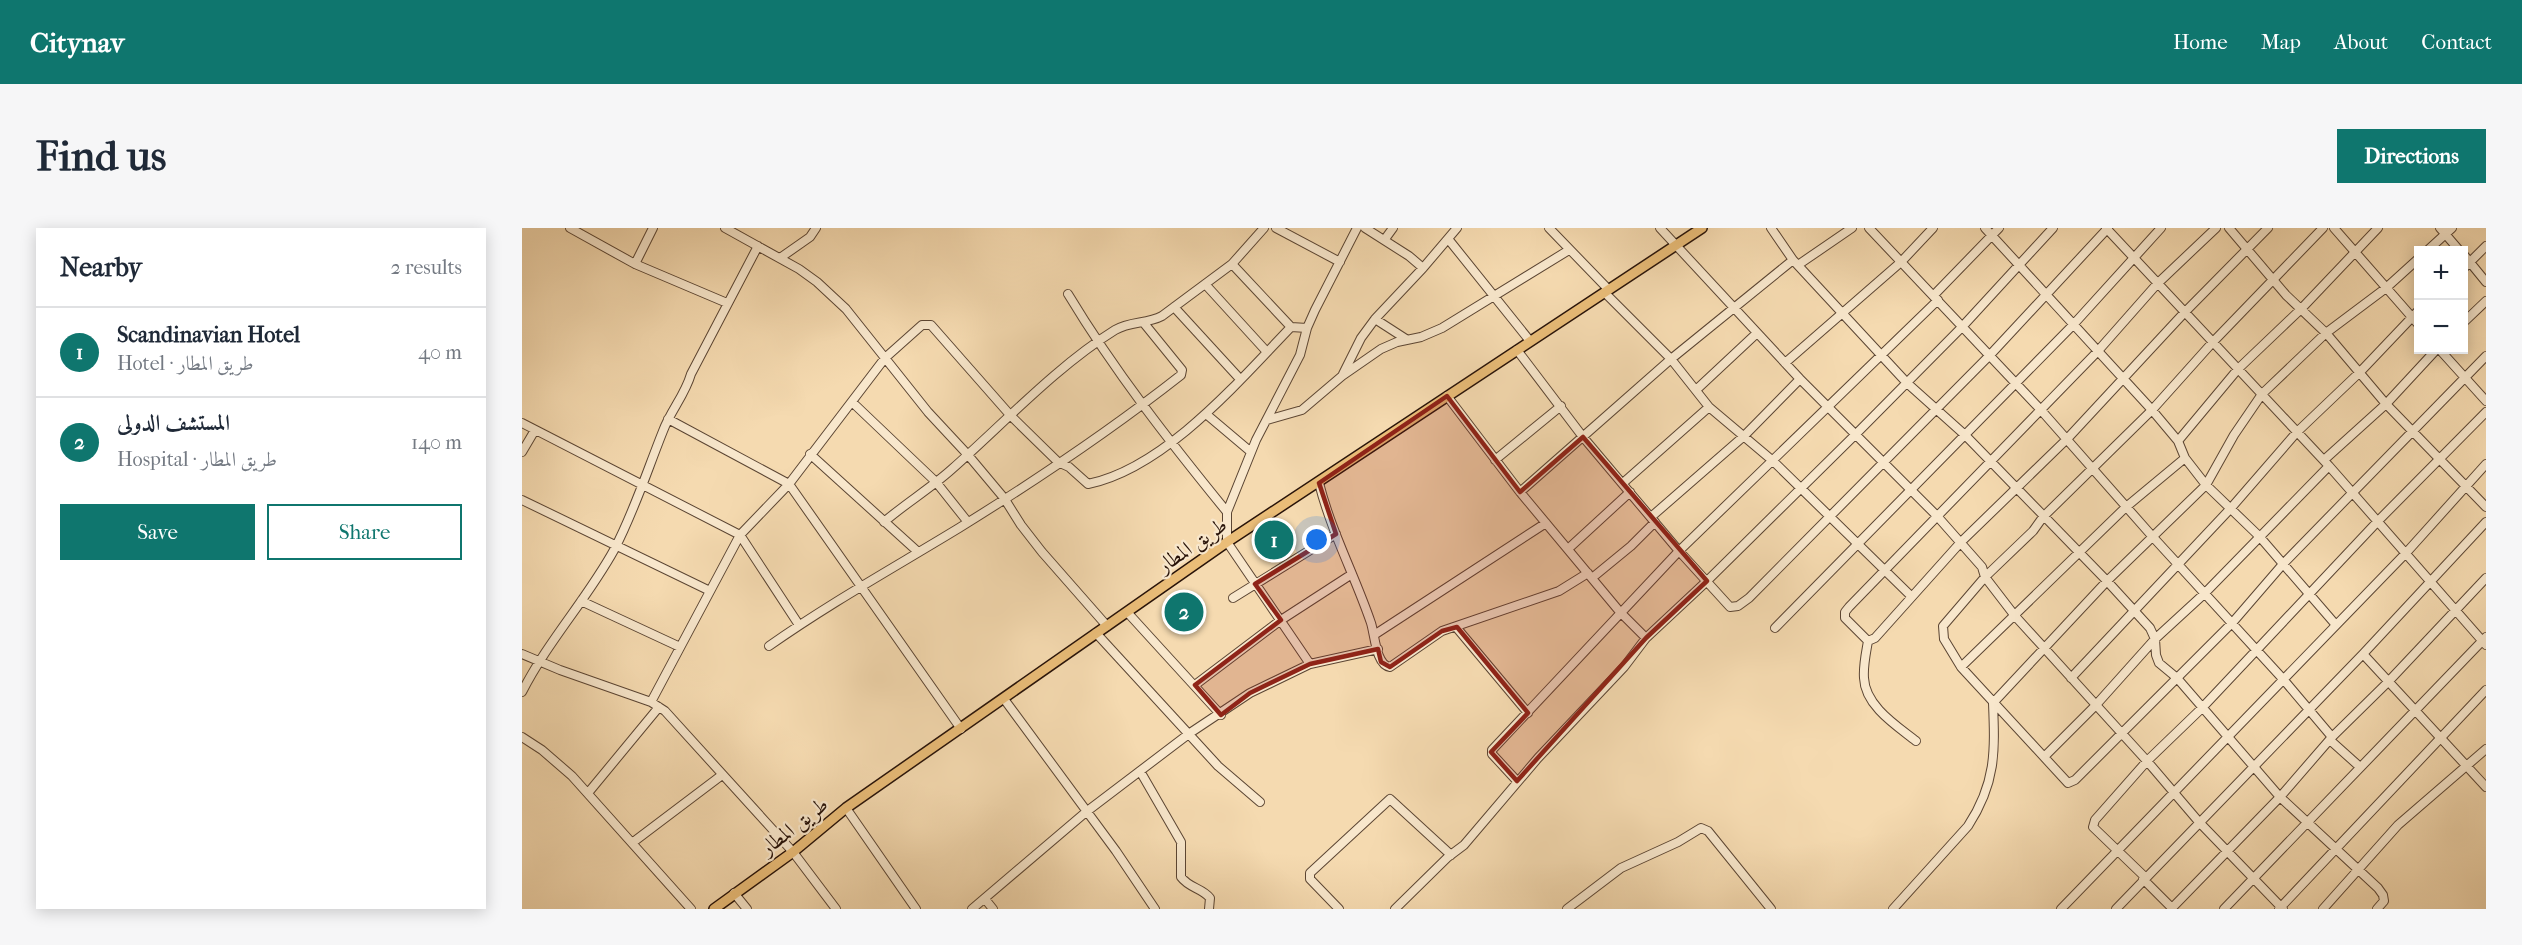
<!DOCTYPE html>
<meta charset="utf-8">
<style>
:root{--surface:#fff;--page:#f6f6f7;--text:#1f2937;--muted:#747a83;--line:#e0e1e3;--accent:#0f766e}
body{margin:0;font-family:"IM FELL French Canon",Amiri,serif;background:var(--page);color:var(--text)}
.controls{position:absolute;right:18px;top:18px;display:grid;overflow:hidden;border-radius:0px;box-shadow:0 3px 15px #0003}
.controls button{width:54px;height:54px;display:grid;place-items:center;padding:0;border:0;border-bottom:2px solid var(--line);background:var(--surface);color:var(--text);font:30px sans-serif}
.you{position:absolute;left:795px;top:312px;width:21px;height:21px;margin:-15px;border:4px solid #fff;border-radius:50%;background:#1a73e8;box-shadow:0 0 0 9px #1a73e833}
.badge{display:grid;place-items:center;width:39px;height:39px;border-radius:50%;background:var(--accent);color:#fff;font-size:20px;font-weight:700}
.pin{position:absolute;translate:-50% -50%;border:3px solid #fff;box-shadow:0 2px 6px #0006}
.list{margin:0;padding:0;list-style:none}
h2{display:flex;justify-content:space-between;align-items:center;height:78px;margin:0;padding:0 24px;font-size:26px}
h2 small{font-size:20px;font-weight:400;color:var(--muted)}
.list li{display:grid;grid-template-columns:39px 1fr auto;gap:18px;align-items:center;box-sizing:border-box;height:90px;padding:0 24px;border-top:2px solid var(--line)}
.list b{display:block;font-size:22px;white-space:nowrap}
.list p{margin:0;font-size:20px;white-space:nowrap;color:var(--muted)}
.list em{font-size:20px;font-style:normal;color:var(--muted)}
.actions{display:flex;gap:12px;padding:18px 24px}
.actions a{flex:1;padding:14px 0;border:2px solid var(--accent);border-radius:0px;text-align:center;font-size:21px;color:var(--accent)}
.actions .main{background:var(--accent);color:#fff}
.map{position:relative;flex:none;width:1964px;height:681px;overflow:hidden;border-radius:0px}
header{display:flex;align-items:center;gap:36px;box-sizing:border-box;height:84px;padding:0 30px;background:var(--accent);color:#fff}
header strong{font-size:28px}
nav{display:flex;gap:33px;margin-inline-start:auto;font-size:21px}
.intro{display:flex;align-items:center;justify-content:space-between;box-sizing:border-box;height:144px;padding:0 36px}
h1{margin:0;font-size:42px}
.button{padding:15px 27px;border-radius:0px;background:var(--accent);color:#fff;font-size:21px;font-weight:700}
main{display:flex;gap:36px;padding:0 36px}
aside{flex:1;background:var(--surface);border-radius:0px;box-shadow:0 3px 15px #0003}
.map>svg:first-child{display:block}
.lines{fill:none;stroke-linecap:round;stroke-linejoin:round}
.minor-casing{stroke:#5b4533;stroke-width:10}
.major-casing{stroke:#281309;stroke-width:12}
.minor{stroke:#f8e7cc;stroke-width:8}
.major{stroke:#eabd78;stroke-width:9}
.marked{fill:#8f2418;fill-opacity:0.2;stroke:#8f2418;stroke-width:4.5;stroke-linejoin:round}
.labels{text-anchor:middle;stroke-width:4.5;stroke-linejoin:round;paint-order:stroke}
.street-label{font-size:21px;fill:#281309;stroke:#f8e7cc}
</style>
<header>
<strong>Citynav</strong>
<nav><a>Home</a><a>Map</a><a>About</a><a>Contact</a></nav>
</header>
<div class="intro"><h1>Find us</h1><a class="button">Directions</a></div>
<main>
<aside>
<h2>Nearby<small>2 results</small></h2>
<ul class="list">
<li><span class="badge">1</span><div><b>Scandinavian Hotel</b><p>Hotel · طريق المطار</p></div><em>40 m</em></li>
<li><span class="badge">2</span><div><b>المستشف الدولى</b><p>Hospital · طريق المطار</p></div><em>140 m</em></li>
</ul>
<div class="actions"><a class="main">Save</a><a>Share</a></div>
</aside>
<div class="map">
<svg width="1964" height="681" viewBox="0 0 1964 681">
<rect width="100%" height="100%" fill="#f5dab0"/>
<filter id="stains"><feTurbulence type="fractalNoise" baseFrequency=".00333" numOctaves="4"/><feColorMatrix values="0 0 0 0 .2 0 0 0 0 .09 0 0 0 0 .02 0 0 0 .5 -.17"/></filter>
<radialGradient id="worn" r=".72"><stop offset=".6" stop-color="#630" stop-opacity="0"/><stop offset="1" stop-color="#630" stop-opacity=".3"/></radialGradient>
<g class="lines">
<defs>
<path id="minor" d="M48,0l65,36 92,39
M203,0l74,41 18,13 29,27 82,103 40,43 36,43 17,27 21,27 65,74
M754,0l64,34
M843,0l44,28 14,12 34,-40
M1027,0l60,62
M1138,0l140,151 137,137 45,51 3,10 30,39 132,145 52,61 84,87
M1249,0l22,32 114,123 58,52 142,146 43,47 5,11 1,16 3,8 18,15 103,119 98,91 5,7 1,6 -7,8
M1347,0l171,181 112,127 131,143 49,58
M1463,0l167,182 26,31 7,17 21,27 53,51 77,89
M1584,0l223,238 157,179
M1707,0l57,67 40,38 60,71 100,103
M1801,0l-111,115 -60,67 -109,107 -10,14 -48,46 -42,49 1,13 17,28 107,116 7,-3 158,-158 50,-58 203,-208
M1812,0l84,96
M1918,0l19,22
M863,11l8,-11
M927,12l81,101
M1906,22l24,-22
M1942,27l22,27
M258,30l30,-21 6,-9
M113,36l18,-36
M710,36l59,63 16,1
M1276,37l54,-37
M1942,40l22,-22
M683,56l62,68
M1083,65l66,66 38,48 64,54 138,135
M546,66c47,78 102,148 159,218
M1412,67l65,-67
M652,79l66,72
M853,91l31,20
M1942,94l22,-21
M995,122l66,87 96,114 51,56 8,-1 11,-8 241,-243 118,-127
M1918,122l46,51
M1263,135l116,-101 32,-34
M821,146l18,-36 14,-19 48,-51
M1174,162l61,-57
M925,168l73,96 100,120 26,26
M330,174l84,80 31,39
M684,186l45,38
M146,191l121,65 172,245
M745,192l35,-10 40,-34 39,-27 16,-7 24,-5 21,-9 127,-78
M0,195l218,112 59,90
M1656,213l60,-72 63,-60 77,-81
M0,224l13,-22
M288,226l107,97
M973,232l66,-54
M1802,232l62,-56 50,-54
M797,255c12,48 36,93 52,140 4,13 5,42 19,44l52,-36 117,-40 29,-18
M1101,255l86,-76
M998,264l151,-133 122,-99
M0,272l188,91
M1129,289l93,-81 56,-57
M362,294c22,-19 47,-34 68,-53 52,-46 105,-103 163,-139 15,-9 32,-6 47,-14l70,-52 32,-36
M1046,321l62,-57
M1070,350l39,-32 24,-24
M711,370l103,-64
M59,373l99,46
M605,384l94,103
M934,399l72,86
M1253,400l298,-303 88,-97
M574,405l122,133 42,36
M852,407l172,-112
M1346,413l7,-3 86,-96 106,-103 117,-126 84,-85
M1346,413l-23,-23v-6l4,-5 248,-255 60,-68 59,-56
M1346,413c-2,12 -5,25 -4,37 1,28 33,48 52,63
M247,418c61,-43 126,-79 190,-118 76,-47 152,-98 222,-153l1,-5 -39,-48
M0,426l38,16 91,32 14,9 128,141 43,57
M1841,426l123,133
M788,436l-83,-122v-30l29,-72 44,-85 7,-27 8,-18 42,-82
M1439,439l165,-160 59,-49
M1549,450l160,-170 66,-76 63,-60 58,-61
M673,457l86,-65 71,-46
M0,464c26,-51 65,-93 92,-142 20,-38 33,-79 49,-119 8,-21 22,-36 28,-57l67,-128
M482,471l112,152 39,58
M129,474l89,-167 49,-51 96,-126 37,-33h9l80,91 47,46 11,5 19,17c77,-16 150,-102 203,-157
M0,509l20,13 30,26 119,133
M1809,513l29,26
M1523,528l50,-50 60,-67 49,-45 125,-128
M618,543l41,71v35c8,11 21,11 29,21l-1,11
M995,553l-25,-27v-4l187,-199 259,-251
M66,565l71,-86
M324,580l70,101
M110,615l90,-68
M1623,649l-52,-50 2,-7 52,-59 54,-52 177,-188 108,-109
M1621,651l29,29
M212,665l13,16
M463,671l8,10
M450,681l114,-97 104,-79 60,-40 60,-29 68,-15
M817,681l-29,-30v-6l80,-74 61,56
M873,681l53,-52 16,-12 74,-87 86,-91 22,-29 61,-57 148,-146 107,-108 91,-99
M1045,681l54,-41 57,-26 23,-14 7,3 63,78
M1371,681l75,-83c28,-43 27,-74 25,-123l114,-122 99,-96 28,-50 28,-41 64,-61 60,-45 32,-29
M1539,681l345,-356 80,-89
M1594,681l247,-255 123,-132
M1649,681l109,-112 52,-60 56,-55 98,-104
M1702,681l262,-272
M1757,681l207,-219
M1801,681l75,-84 88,-76"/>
<path id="major" d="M192,681l79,-57 53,-44 381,-266 475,-314"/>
</defs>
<use href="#minor" class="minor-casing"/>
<use href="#major" class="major-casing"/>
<use href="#minor" class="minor"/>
<use href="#major" class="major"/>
</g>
<path class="marked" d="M925,168l73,96 63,-55 124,144 -61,57 -129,143 -26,-29 37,-39 -71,-86 -15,4 -52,36 -9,-5 -3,-13 -68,15 -60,29 -29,22 -26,-30 86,-65 -26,-36 81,-50 -17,-51z"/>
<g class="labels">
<g class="street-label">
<text transform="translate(670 317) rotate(-35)" y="7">طريق المطار</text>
<text transform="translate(272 598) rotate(-38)" y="7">طريق المطار</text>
</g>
</g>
<rect width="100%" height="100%" filter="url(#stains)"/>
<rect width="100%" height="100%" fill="url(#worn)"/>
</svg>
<div class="controls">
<button>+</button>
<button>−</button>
</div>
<div class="you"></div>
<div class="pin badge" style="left:752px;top:312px">1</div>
<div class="pin badge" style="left:662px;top:384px">2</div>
</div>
</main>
